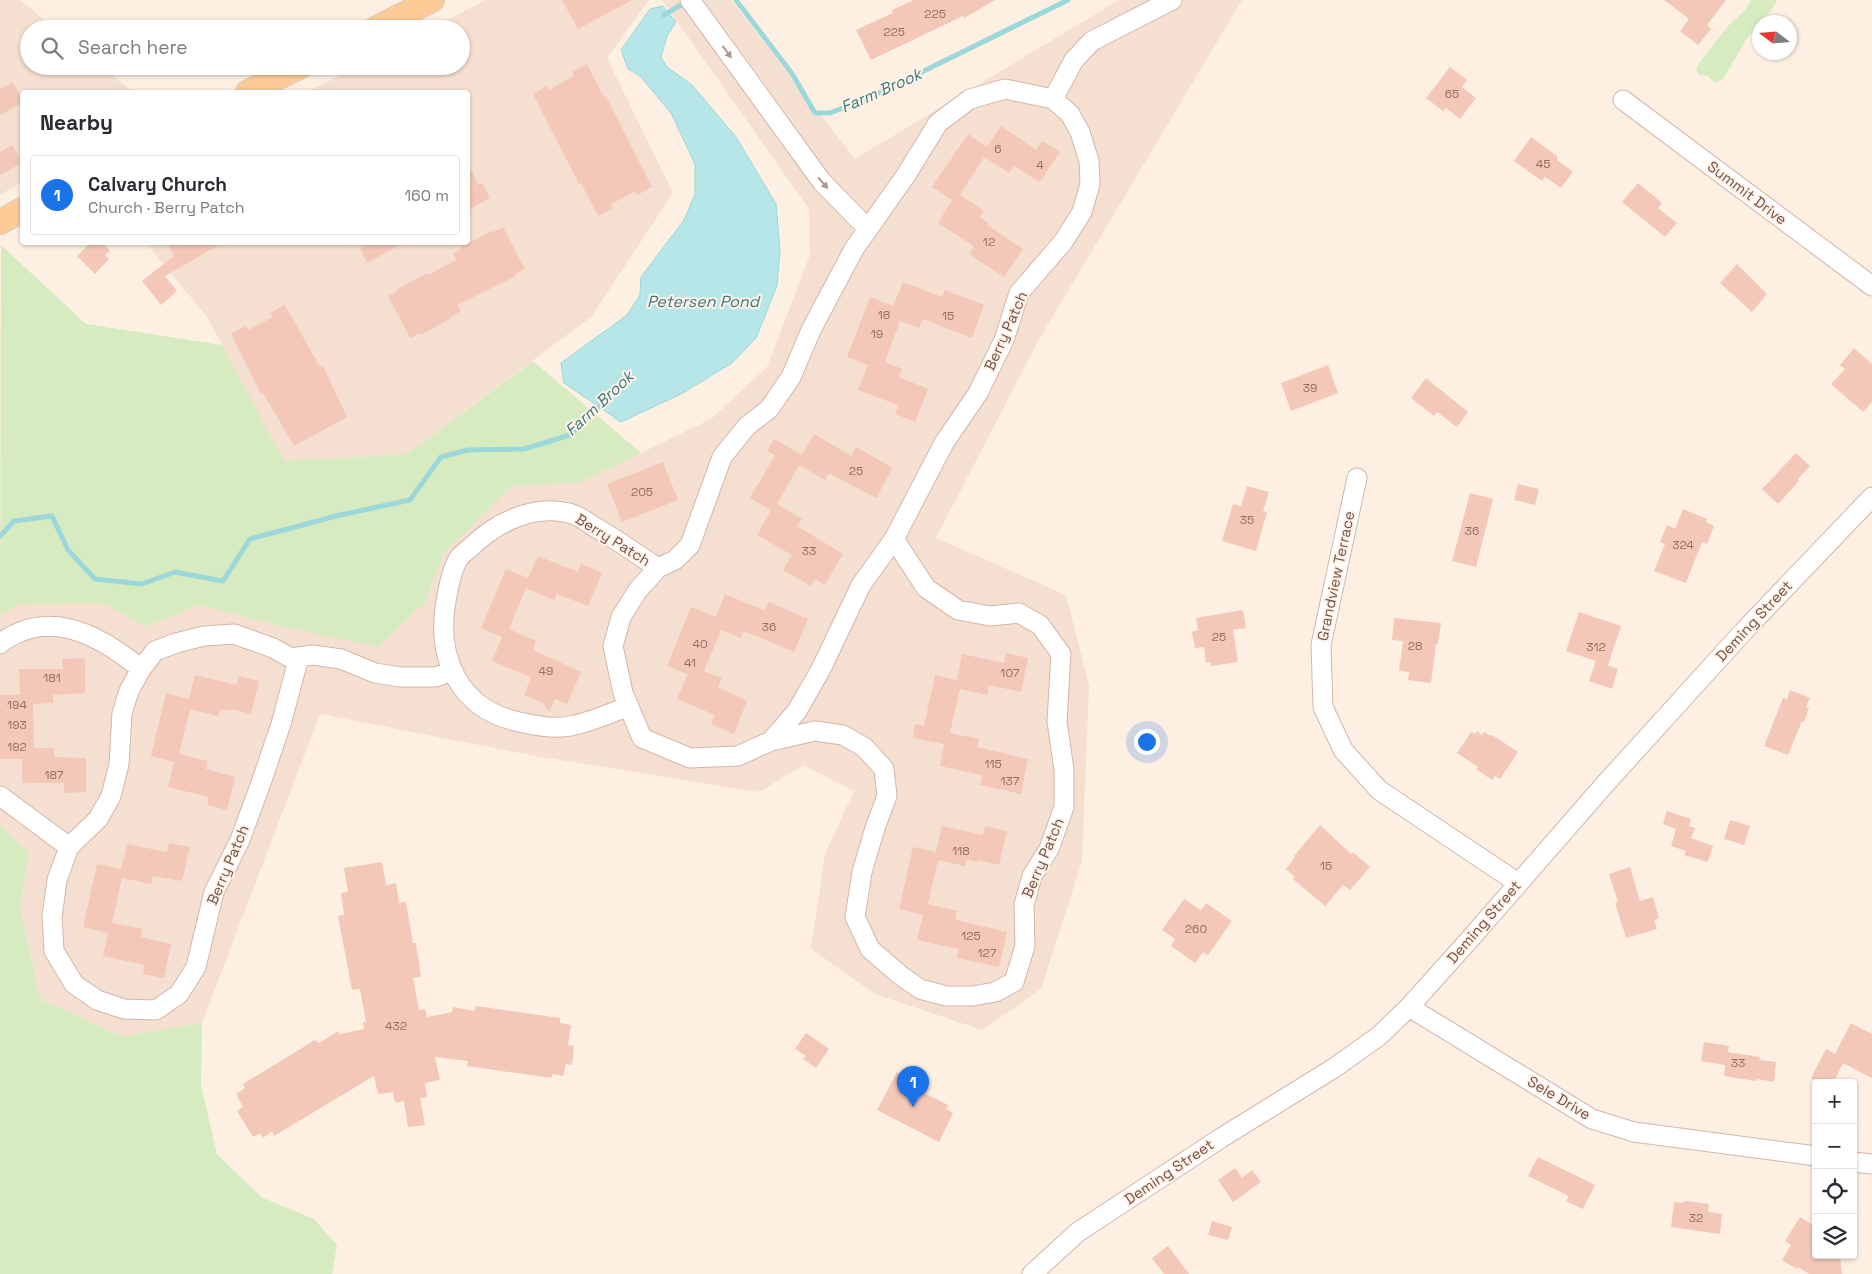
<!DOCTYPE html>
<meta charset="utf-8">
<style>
:root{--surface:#fff;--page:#f7f7f7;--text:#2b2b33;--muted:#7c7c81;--line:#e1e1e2;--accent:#1a73e8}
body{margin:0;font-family:"Space Grotesk",sans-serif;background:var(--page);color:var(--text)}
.controls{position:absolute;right:15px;bottom:15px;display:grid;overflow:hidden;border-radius:5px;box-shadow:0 1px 4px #0004}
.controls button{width:45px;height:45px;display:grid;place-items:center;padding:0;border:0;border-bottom:1px solid var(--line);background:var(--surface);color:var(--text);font:25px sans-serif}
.compass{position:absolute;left:1752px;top:15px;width:45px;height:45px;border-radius:50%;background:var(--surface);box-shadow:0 1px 4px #0004;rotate:286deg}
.you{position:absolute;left:1146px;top:741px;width:18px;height:18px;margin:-12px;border:4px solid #fff;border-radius:50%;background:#1a73e8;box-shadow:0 0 0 8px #1a73e833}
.badge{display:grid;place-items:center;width:32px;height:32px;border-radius:50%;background:var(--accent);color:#fff;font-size:16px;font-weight:700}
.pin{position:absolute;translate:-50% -41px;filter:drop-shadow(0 1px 2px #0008)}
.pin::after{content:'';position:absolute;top:26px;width:18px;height:15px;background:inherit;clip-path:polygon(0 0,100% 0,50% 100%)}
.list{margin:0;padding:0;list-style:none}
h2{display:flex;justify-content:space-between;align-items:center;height:65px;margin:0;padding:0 20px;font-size:21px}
h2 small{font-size:16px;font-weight:400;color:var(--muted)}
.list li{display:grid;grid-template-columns:32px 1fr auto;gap:15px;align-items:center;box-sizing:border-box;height:80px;margin:0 10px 10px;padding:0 10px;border:1px solid var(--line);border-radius:5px}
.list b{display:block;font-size:19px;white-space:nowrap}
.list p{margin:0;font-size:16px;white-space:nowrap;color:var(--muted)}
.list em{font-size:16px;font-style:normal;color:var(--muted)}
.icon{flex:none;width:28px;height:28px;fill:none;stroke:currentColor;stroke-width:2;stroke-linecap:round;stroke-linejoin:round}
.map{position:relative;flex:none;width:1872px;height:1274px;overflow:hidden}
.search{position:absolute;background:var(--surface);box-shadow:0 1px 4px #0004;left:20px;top:20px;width:450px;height:55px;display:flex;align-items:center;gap:12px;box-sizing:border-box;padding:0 18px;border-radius:28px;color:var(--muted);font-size:19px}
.panel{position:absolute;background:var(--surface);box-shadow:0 1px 4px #0004;left:20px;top:90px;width:450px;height:155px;border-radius:5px}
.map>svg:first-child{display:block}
.residential{fill:#f5dfd0}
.green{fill:#d7ebc0}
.water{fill:#b6e6e7;stroke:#9cd8d9}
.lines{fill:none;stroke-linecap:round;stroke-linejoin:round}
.stream{stroke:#9cd8d9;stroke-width:5}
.building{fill:#f3c8b8}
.minor-casing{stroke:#d1b7ab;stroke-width:21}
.major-casing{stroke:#d8cfcb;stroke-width:26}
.minor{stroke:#fff;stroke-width:19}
.major{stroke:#feca97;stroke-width:24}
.oneway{fill:#ac9791}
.labels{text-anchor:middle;stroke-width:4;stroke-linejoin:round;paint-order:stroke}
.number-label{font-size:12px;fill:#947063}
.street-label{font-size:15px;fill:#755247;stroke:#fff3e9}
.water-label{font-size:16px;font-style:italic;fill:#3b797c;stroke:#fff3e9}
</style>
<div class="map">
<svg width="1872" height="1274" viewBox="0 0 1872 1274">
<rect width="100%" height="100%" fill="#fdefe2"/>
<path class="residential" d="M0,0h20l35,29h-26v37h72l32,26h-111v90l-22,13z
M486,0h163l-42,58 66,135 -82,124 -184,137 -124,7 -75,-143 -62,-75 322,-1v-150h-161l51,-26h103v-37h-31z
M662,0h69l124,159 264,-159h123l-205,343 -101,195 130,57 23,90 -7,176 -41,128 -59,41 -107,-36 -64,-45 14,-95 29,-63 -51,-26 -44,27 -224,-36 -215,-42 -118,309 -81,13 -81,-37 -20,-91 9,-56 -29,-26v-210l18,-12 85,-1 42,24 54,-22 90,23 136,-26 19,-49 68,-67 69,-4 130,-63 56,-52 43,-112 -1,-46z"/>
<path class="green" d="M1751,0h26l-5,9 -26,31 -23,39 -8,4 -7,-7 -9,-1 -3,-6 3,-6 30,-38 16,-15z
M1,245l85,79 136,21 62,116 123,-7 126,-93 108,92 -60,29 -69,4 -68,67 -19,49 -47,45 -89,-19 -90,-23 -54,22 -42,-24 -85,1 -18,12z
M0,826l29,26 -9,56 20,91 81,37 81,-13 -1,62 16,69 44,43 53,22 23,26 -5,29h-332z"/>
<path class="water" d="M663,6l13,16 -9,14 -6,21 6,10 25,18 44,52 40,67 4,46 -3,36 -21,52 -24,25 -51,31 -60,28 -57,-39 -3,-20 66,-48 13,-20 1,-18 43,-57 11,-26v-30l-24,-51 -31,-37 -12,-7 -7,-19 29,-41z"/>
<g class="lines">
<path class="stream" d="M736,0l57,75 22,38h15l41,-16 197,-97
M664,15l23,-14
M0,536l14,-15 38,-5 16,34 27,29 47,5 33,-12 48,9 27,-42 86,-23 74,-16 31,-43 27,-7 56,-1 46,-14 34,-33"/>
</g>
<path class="building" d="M562,0h70l-54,29z
M914,0h81l-31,18 -1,-2 -92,44 -15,-30 37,-17 -1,-3z
M1664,0h62l-19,25 4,4 -13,16 -18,-14 9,-12z
M587,64l17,33 2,-1 46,91 -15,8 -1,-4 -25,13 2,4 -15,8 -17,-33 -2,1 -46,-90 14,-8 2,4 25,-14 -2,-4z
M1450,67l17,13 -5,7 14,11 -16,21 -14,-11 -3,3 -17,-13z
M13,82l9,17v4l-22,12v-26z
M1001,126l35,24 6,-9 18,11 -20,30 -26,-16 -5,7 -25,-16 -24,38 24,16 -4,6 8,6 -1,2 36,24 -19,28 -35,-23 5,-8 -36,-23 14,-23 -20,-13 36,-53 19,13z
M1531,137l26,19v4l16,12 -12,16 -16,-11 -3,4 -28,-20z
M13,145l9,18 -22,12v-23z
M468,164l10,21 4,-2 8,15 -22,12z
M1638,183l24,20 -4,5 19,15 -12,14 -43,-35z
M503,227l22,42 -10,5 1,2 -59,29 4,6 -11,6 1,1 -30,17 -1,-2 -10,5 -22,-42 9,-5v-2l30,-16 1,2 28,-15 -3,-6 9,-6 -1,-1 31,-16 1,1z
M91,242h12l7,9 -5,4 4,4 -14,15 -18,-18z
M167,242h57l-59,34 12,15 -16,14 -19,-24 32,-25z
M371,242h34l-38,21 -7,-15z
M1737,264l30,30 -15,18 -32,-29z
M903,282l39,15 3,-7 39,15 -12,33 -49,-19 -4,9 -19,-7 -15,41 17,7 -3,8 29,12 -13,33 -20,-8 3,-9 -40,-15 10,-25 -21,-8 23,-60 23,9z
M285,305l35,62 3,-1 24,51 -53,29 -31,-53 -2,1 -30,-60 15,-8 2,4 25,-13 -3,-4z
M1854,348l18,16v38l-9,10 -32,-28 14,-15 -5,-4z
M1328,365l10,28 -47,18 -10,-28z
M1426,378l42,34 -11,15 -20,-15 -3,4 -23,-18z
M814,434l37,22 5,-9 37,21 -17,30 -47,-25 -4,7 -26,-15 -22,39 25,15 -5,7 46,28 -18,31 -10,-6 -4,7 -28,-16 9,-15 -35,-20 14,-25 -21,-12 25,-43 -8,-4 7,-12 28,16z
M1796,453l14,13 -12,13 1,2 -21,23 -16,-15z
M663,462l15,38 -56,22 -15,-38z
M1518,484l21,5 -4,16 -21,-5z
M1247,486l22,6 -6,19 4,1 -11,39 -34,-10 11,-37 8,2z
M1470,493l23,6 -17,68 -24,-6z
M1683,509l24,10 -1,3 8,4 -7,18 -5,-2 -16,41 -32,-12 11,-27 -5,-2 7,-17 8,4z
M538,556l40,16 3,-8 21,9 -14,33 -31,-12 -3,6 -28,-12 -17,41 27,12 -3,9 48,22 -14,32 -12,-5 -6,13 -6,-9 -19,-8 7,-18 -39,-16 10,-24 -21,-9 25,-59 22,9z
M725,594l40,17 4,-9 39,17 -14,33 -50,-21 -3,7 -20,-8 -17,41 18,7 -4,9 29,14 -13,33 -23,-10 4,-9 -38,-16 11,-25 -21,-8 24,-59 25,10z
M1243,610l3,18 -13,2 5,32 -27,4v-4l-5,1 -2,-16 -9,1 -3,-16 6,-2 -2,-12z
M1579,612l42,14 -13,39 -42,-14z
M1394,618l47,5 -3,21h-2l-5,39 -23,-3 1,-8 -10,-1 4,-30 -11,-1z
M1006,653l22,5 -7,34 -32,-7 -2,10 -27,-6 -10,44 29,6 -2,8 51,12 -7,35 -41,-9 2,-10 -42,-9 4,-22 -31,-6 2,-14 9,2 11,-51 22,5 5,-26 42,9z
M85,658v35l-32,2v8l-20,1 1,44h20v9l32,1v34l-22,1v-10h-42v-24h-22v-64h20l-1,-26h44l-1,-10z
M1596,661l22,8 -6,20 -23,-8z
M195,675l41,10 3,-9 20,5 -8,33 -20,-5v2l-11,-2 -2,7 -28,-7 -11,45 29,7 -2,8 29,8 -8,33 -20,-5 2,-8 -41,-10 6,-25 -23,-6 15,-63 23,6z
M1790,690l20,8 -4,9 3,1 -5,14 -2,-1 -14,34 -24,-9 19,-48 4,1z
M1477,731l5,4 2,-3 7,4 1,-1 26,17 -18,27 -5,-3 -3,4 -16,-11 2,-2 -21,-14 14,-21 4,2z
M1667,811l24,8 -2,7 6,2 -4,10 22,8 -5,16 -24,-7 2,-4 -15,-5 5,-17 -13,-5z
M1730,820l20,6 -6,19 -20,-6z
M1320,825l31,29 2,-2 17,15 -20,23 -7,-5 -18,21 -32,-27 2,-2 -9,-8 9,-12 -1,-1z
M942,826l41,9 2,-9 22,5 -8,34 -21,-5 -1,2 -11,-3 -1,7 -27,-6 -10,44 29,7 -2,8 9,3 43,10 -8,35 -42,-9 2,-9 -42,-9 6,-25 -24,-6 14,-62 23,5z
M169,843l21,4 -8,34 -29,-5 -2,8 -29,-6 -10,45 30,6 -1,8 30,7 -7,34 -21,-4 2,-9 -42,-9 5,-23 -25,-6 14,-63 24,5 6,-25 40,8z
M382,862l4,23 10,-2 3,20 7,-1 7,41h3l5,34 -8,1 6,32 6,-1 2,8 25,-5 1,-5 21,4 2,-5 84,12v5l11,2 -3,20 6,1 -2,19 -6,-1 -3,12 -10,-2 -2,4 -84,-12 1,-5 -33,-4 5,23 -15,3 2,14 -7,1 5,27 -17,2 -4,-26 -9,2 -2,-11 -15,2 -4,-18 -100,60 -2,-5 -9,7 -3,-5 -7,4 -16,-26 6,-4 -7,-13 9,-6 -2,-4 72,-44 4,3 19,-12 2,3 24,-5 -1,-7h3l-6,-33 -8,1 -14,-74 6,-1 -3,-22 7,-1 -4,-24z
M1630,867l10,34 13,-4 6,21 -5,2 3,9 -31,9 -11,-35 3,-1 -9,-28z
M1184,899l17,11 5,-7 26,18 -24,34 -5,-3 -8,11 -24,-17 4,-7 -13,-9z
M1851,1023l21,11v44l-29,-15 -9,18 -4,2h-9l-10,-5 15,-29 9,5z
M806,1033l23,16 -13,19 -13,-9 3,-3 -11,-7z
M1704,1042l25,4 -1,6 32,5 -1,3 17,2 -2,20 -17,-3 -1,2 -32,-5 1,-11 -24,-4z
M897,1072l20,10 -3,6 34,17 -2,4 7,4 -14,29 -62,-32z
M1538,1157l57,28 -12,24 -17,-8 3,-5 -41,-20z
M1235,1168l7,10 10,-8 9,12 -28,20 -15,-22z
M1685,1201l24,3 -1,8 14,2 -2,20 -49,-7 3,-25 9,1z
M1800,1217l16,10v28h24l2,19h-33l-11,-7 -1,2 -15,-9 9,-15 -6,-4z
M1212,1221l20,6 -4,13 -20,-5z
M1168,1246l21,28h-25l-12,-16z"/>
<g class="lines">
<defs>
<path id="minor" d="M690,0l132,182 46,47
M1005,89l48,10 17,15 10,18 9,29 1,23 -8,28 -19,30 -44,51 -15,47 -26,53 -34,50 -50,96 -33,46 -40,84 -24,42 -26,30 -33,15 -48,2 -48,-20 -19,-45 -10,-47 8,-29 17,-27 20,-22 17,-8 15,-15 32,-88 25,-31 22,-17 22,-32 20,-47 43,-81 52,-74 32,-52 32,-24z
M1053,99l21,-39 18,-19 80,-41
M1623,100l249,186
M1357,478l-36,167 2,62 20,43 36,40 139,93
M0,644c6,-6 12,-8 20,-12 44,-18 88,10 121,37
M299,657l-18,67 -19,56 -22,60 -26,52 -18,75 -17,27 -23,16 -32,-1 -27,-9 -23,-16 -20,-33 -2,-34 5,-37 12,-33 29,-28 13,-23 8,-32 3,-51 7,-22 12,-22 14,-18 21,-8 28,-7 30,-2 39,14 18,10 22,-3 28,4 34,14 25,4h35l18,-6
M629,706c-18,7 -36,15 -54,19 -18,5 -38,1 -56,-3 -60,-13 -83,-64 -73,-121 2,-12 6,-33 13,-43 3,-4 7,-7 11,-10 25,-25 63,-44 99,-35 9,2 18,9 26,14 22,13 42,27 63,41
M771,741l44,-10 28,4 21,12 20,22 3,27 -12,32 -13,44 -7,45 15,32 30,26 20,14 26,7h27l22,-4 19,-10 11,-36 -1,-41 8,-29 17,-27 15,-42v-37l-7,-49 4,-67 -21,-29 -21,-12 -29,3 -32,-6 -32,-22 -32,-49
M0,796l69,51
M1409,1007l183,112 42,13 182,24
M1853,1162l19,2
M1032,1274l46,-42 143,-94 113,-70 45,-32 30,-29 61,-68 136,-156 137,-151 129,-135"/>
<path id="major" d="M375,29l57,-29
M248,92l53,-26
M0,222l22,-12"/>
</defs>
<use href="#minor" class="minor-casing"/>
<use href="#major" class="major-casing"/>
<use href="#minor" class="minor"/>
<use href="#major" class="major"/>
</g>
<defs><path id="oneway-solid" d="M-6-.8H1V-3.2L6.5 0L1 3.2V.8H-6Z" transform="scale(1.25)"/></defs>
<g class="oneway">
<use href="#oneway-solid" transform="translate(727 52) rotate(54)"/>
<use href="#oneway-solid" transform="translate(823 183) rotate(49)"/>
</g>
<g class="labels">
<g class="number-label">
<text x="935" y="18">225</text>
<text x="894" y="36">225</text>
<text x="1452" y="98">65</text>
<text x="998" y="153">6</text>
<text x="1543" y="168">45</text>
<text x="1040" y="169">4</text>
<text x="989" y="246">12</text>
<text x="884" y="319">18</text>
<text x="948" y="320">15</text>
<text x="877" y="338">19</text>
<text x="1310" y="392">39</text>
<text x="856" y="475">25</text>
<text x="642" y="496">205</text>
<text x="1247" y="524">35</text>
<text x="1472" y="535">36</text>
<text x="1683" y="549">324</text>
<text x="809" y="555">33</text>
<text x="769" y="631">36</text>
<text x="1219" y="641">25</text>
<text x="700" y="648">40</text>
<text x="1415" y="650">28</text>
<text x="1596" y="651">312</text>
<text x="690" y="667">41</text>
<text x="546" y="675">49</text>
<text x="1010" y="677">107</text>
<text x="52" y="682">181</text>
<text x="17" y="709">194</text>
<text x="17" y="729">193</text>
<text x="17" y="751">192</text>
<text x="993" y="768">115</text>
<text x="54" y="779">187</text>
<text x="1010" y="785">137</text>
<text x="961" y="855">118</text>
<text x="1326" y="870">15</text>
<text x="1196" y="933">260</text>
<text x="971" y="940">125</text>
<text x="987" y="957">127</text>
<text x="396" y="1030">432</text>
<text x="1738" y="1067">33</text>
<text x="1696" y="1222">32</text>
</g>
<g class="street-label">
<text transform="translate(1747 193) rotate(37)" y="5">Summit Drive</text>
<text transform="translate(1006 331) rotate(-66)" y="5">Berry Patch</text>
<text transform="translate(613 540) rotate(32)" y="5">Berry Patch</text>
<text transform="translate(1336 576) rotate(-78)" y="5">Grandview Terrace</text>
<text transform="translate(1754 621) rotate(-47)" y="5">Deming Street</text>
<text transform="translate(1043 858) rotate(-67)" y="5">Berry Patch</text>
<text transform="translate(228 865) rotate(-67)" y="5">Berry Patch</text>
<text transform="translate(1484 922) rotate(-49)" y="5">Deming Street</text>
<text transform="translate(1559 1098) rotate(31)" y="5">Sele Drive</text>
<text transform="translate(1169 1172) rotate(-34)" y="5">Deming Street</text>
</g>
<g class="water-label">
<text transform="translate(881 90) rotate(-24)" y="6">Farm Brook</text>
<text x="703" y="307">Petersen Pond</text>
<text transform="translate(599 403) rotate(-43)" y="6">Farm Brook</text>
</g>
</g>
</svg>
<div class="controls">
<button>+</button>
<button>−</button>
<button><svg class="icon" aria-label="locate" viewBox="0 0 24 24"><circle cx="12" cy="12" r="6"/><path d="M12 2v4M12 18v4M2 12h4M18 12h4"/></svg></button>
<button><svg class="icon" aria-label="layers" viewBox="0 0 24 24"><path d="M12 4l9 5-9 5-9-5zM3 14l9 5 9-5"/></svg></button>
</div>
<svg class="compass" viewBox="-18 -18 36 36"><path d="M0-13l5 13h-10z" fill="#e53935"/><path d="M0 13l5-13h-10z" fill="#7c7c81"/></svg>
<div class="you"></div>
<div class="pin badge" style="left:913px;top:1107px">1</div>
<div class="search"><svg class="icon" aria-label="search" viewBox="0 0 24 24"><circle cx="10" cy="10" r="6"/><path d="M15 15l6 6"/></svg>Search here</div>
<section class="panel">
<h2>Nearby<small></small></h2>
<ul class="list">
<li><span class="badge">1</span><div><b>Calvary Church</b><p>Church · Berry Patch</p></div><em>160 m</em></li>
</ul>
</section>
</div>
